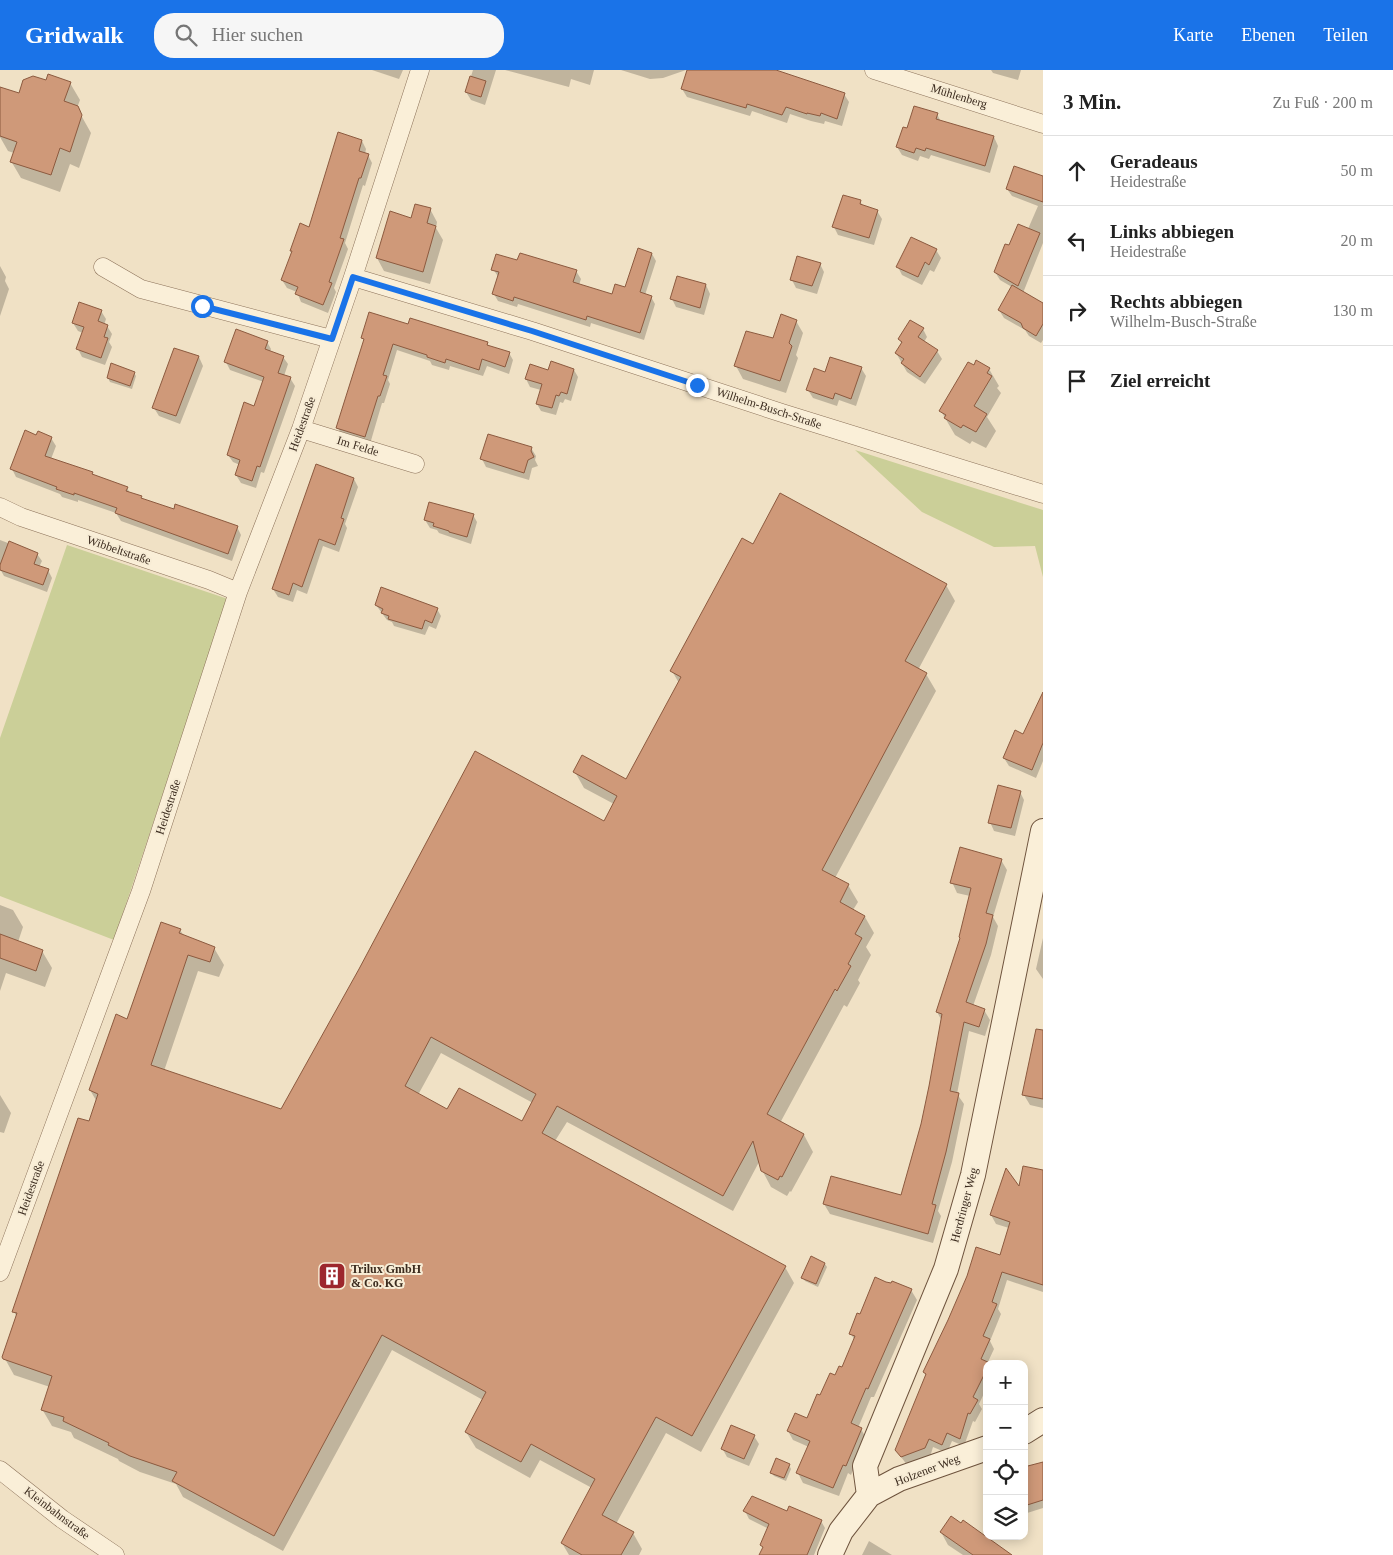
<!DOCTYPE html>
<html lang="de">
<meta charset="utf-8">
<style>
:root{--surface:#fff;--page:#f6f6f6;--text:#222;--muted:#767676;--line:#e0e0e0;--accent:#1a73e8}
body{margin:0;font-family:Georgia,serif;background:var(--page);color:var(--text)}
.controls{position:absolute;right:15px;bottom:15px;display:grid;overflow:hidden;border-radius:10px;box-shadow:0 2px 12px #0003}
.controls button{width:45px;height:45px;display:grid;place-items:center;padding:0;border:0;border-bottom:1px solid var(--line);background:var(--surface);color:var(--text);font:25px sans-serif}
.stop{position:absolute;width:15px;height:15px;margin:-11px;border:4px solid #1a73e8;border-radius:50%;background:#fff}
.stop.end{background:#1a73e8;border-color:#fff;box-shadow:0 1px 5px #0008}
.list{margin:0;padding:0;list-style:none}
h2{display:flex;justify-content:space-between;align-items:center;height:65px;margin:0;padding:0 20px;font-size:21px}
h2 small{font-size:16px;font-weight:400;color:var(--muted)}
.list li{display:grid;grid-template-columns:32px 1fr auto;gap:15px;align-items:center;box-sizing:border-box;height:70px;padding:0 20px;border-top:1px solid var(--line)}
.list b{display:block;font-size:19px;white-space:nowrap}
.list p{margin:0;font-size:16px;white-space:nowrap;color:var(--muted)}
.list em{font-size:16px;font-style:normal;color:var(--muted)}
.icon{flex:none;width:28px;height:28px;fill:none;stroke:currentColor;stroke-width:2;stroke-linecap:round;stroke-linejoin:round}
.map{position:relative;flex:none;width:1043px;height:1485px;overflow:hidden}
header{display:flex;align-items:center;gap:30px;box-sizing:border-box;height:70px;padding:0 25px;background:var(--accent);color:#fff}
header strong{font-size:24px}
nav{display:flex;gap:28px;margin-inline-start:auto;font-size:18px}
.search{width:350px;height:45px;background:var(--page);display:flex;align-items:center;gap:12px;box-sizing:border-box;padding:0 18px;border-radius:20px;color:var(--muted);font-size:19px}
main{display:flex}
aside{flex:1;background:var(--surface)}
.map>svg:first-child{display:block}
.green{fill:#cbcf98}
.shadow{fill:#0003;fill-rule:evenodd}
.building{fill:#cf9979;stroke:#8c5a3f;fill-rule:evenodd}
.lines{fill:none;stroke-linecap:round;stroke-linejoin:round}
.street-casing{stroke:#8c725a;stroke-width:19}
.secondary-casing{stroke:#6e533d;stroke-width:26}
.street{stroke:#faefd8;stroke-width:18}
.secondary{stroke:#faefd8;stroke-width:24}
.route{stroke:#1a73e8;stroke-width:6}
.labels{text-anchor:middle;stroke-width:4;stroke-linejoin:round;paint-order:stroke}
.street-label{font-size:12px;fill:#3b2b1e;stroke:#f7ecd5}
.poi-label{font-size:12px;font-weight:bold;fill:#3b2b1e;stroke:#f7ecd5;text-anchor:start}
</style>
<header>
<strong>Gridwalk</strong>
<div class="search"><svg class="icon" aria-label="search" viewBox="0 0 24 24"><circle cx="10" cy="10" r="6"/><path d="M15 15l6 6"/></svg>Hier suchen</div>
<nav><a>Karte</a><a>Ebenen</a><a>Teilen</a></nav>
</header>
<main>
<div class="map">
<svg width="1043" height="1485" viewBox="0 0 1043 1485">
<rect width="100%" height="100%" fill="#f0e1c5"/>
<path class="green" d="M855,380l188,60v67l-8,-31 -41,1 -72,-35z
M67,475l161,54 -114,341 -114,-44v-158z"/>
<path class="shadow" d="M372,0h31l-4,9z
M473,0h23l-11,35 -14,-5 -5,-8z
M505,0h89l-4,15 -19,-6 -2,8z
M621,0h65l-23,8 -13,1z
M687,0h67l90,24 5,8 -7,24 -17,-5 -1,3 -13,-3 -21,-7 -3,9 -35,-12 -2,5 -63,-19 -5,-8z
M991,0h30l-3,10 -25,-7z
M46,11l24,2 10,17 -3,8 14,25 -12,35 -9,-4 -10,28 -39,-14 -10,-17 3,-8 -6,-2 -8,-14v-48l20,6z
M937,44l4,8 53,15 4,9 -8,27 -59,-18 -2,4 -9,-3 -2,5 -16,-6 -5,-8 11,-17z
M362,71l4,8 -1,5 3,1 4,8 -7,23 -2,-1 -18,58 3,6 -14,39 2,4 -8,21 -27,-11 -4,-10 -10,-4 -5,-8 28,-52z
M1039,106l4,7v60l-20,50 20,11v36l-2,3 -12,-7 -4,-6 -21,-12 -5,-8 13,-23 -12,-7 -5,-8 15,-25 18,-18 10,-23 -26,-10 -5,-7z
M860,131l3,5 14,5 5,8 -8,26 -36,-10 -4,-8z
M430,139l7,13 -1,6 7,12 -13,44 -46,-13 -7,-13z
M936,180l5,8 -7,14 -4,-2 -8,15 -20,-10 -4,-8z
M652,184l4,7 -11,34 6,2 4,7 -11,36 -53,-17 -1,4 -72,-23 -1,3 -19,-6 -4,-7 5,-16 -6,-9 25,-7 58,9 5,8 -2,6 34,11 13,-7z
M820,194l4,8 -7,22 -21,-6 -4,-8z
M0,196l6,11 -1,4 4,8 -9,27z
M678,207l28,8 4,9 -6,21 -28,-8 -4,-8z
M101,241l5,8 -2,6 3,1 5,8 -3,8 3,5 -7,18 -23,-8 -4,-8 5,-16 -5,-2 -5,-8z
M796,251l7,12 -7,22 2,3 -12,35 -43,-14 -7,-13 38,-26z
M409,255l78,18 2,4 20,6 4,7 -4,14 -22,-8 -4,10 -33,-10 -1,4 -17,-5 -2,-4 -33,-11 -9,30 2,4 -6,19h-2l-12,41 -28,-8 -4,-8 27,-86 -2,-4z
M923,259l4,8 -3,5 13,9 5,8 -17,25 -18,-12 -11,-19 6,-9 -3,-5z
M267,272l4,7 -1,3 13,5 5,7 -4,12 6,2 5,8 -31,87 -3,-1 -5,16 -15,-5 -5,-8 4,-10 -7,-3 -5,-7 27,-47 9,-26 -34,-12 -4,-8z
M175,279l24,8 4,9 -23,58 -21,-8 -5,-8z
M974,296l15,3 10,17 -2,2 4,5 -14,24 9,14 -10,17 -14,-7 -2,3 -15,-9 -14,-24z
M861,298l5,8 -10,30 -17,-6 -2,6 -24,-8 -5,-8 18,-16z
M574,300l4,7 -7,24 -6,-2 -2,4 -3,-1 -4,13 -15,-4 -4,-7 4,-14 -11,-3 -4,-8 23,-7z
M134,303l2,3 -4,13 -22,-7 -2,-4z
M37,366l14,2 5,8 -5,13 41,14 2,3 33,12 3,5 11,4 1,3 33,10 62,17 4,8 -9,26 -111,-40 -5,-8 -38,-13v2l-16,-5 -2,-3 -44,-17 -4,-8z
M531,378l5,8 -1,4 3,6 -6,2 -3,12 -43,-13 -4,-8z
M316,395l38,14 4,8 -13,37 2,4 -8,24 -16,-6 -16,48 -10,-4 -4,12 -15,-5 -5,-8z
M473,445l4,7 -6,22 -32,-11 -2,-3 -7,-2 -5,-8z
M0,470l37,14 5,7 -3,6 9,3 4,8 -5,14 -43,-16 -4,-7z
M753,476l193,39 9,16 -37,69 8,4 10,17 -101,187 13,7 10,17 -5,8 12,7 9,16 -8,14 5,8 -13,25 2,3 -13,24 -3,-2 -64,118 24,12 9,17 -22,40 -1,-1 -3,5 -16,-9 -9,-17 -3,-8 -26,49 -166,-89 -12,19 230,126 9,16 -93,169 -35,-19 -50,91 17,9 9,16 -3,6h-70l-7,-12 30,-55 -52,-28 -10,18 -54,-30 -10,-16 17,-32 -91,-50 -109,201 -100,-54 -7,-13 -36,-12 -21,-11 -1,-2 -44,-21 -3,-6 -19,-6 -10,-17 8,-22 -36,-12 -10,-18 13,-40 -3,-5 76,-189 7,-21 -7,-12 90,-160 4,6 30,12 10,17 -5,12 -21,-6 -34,100 118,39 322,-288 10,-18 -30,-16 -9,-16 52,9 52,-98 -7,-12zM441,983l92,50 -11,19 -74,-11 -30,-16z
M376,535l61,4 4,7 -5,13 -7,-3 -4,9 -31,-9 -2,-4 -5,-2z
M1043,625v66l-7,17 -27,-12 -5,-8 20,-23z
M1020,722l4,8 -9,36 -21,-5 -4,-9z
M1001,790l6,10 -14,47 5,9 -7,29 -18,51 11,4 6,10 -5,16 -16,-5 -12,63 7,10 -12,58 -14,49 3,5 -8,27 -103,-29 -6,-10 77,-7 21,-73 20,-103 -5,-9 24,-73 9,-43 -13,-3 -5,-11z
M0,835l13,5 10,17 -5,15 24,9 10,17 -7,19 -39,-14 -6,18z
M1043,868v41l-7,-10z
M1035,970l8,2v66l-13,-3 -6,-10z
M0,1025l11,18 -7,20 -4,-1z
M1024,1098l19,4v88l-2,7 2,1v24l-36,-12 -9,29 3,5 -11,27 4,8 -7,15v23l-8,17 3,5 -7,13 -2,-1 -9,25 -12,-5 -5,12 -14,-6 -3,10 -23,8 -11,-15 30,-74 -2,-4 76,-116 9,-28 -13,-4 -5,-9 29,-26z
M825,1194l2,3 -9,20 -13,-6 -2,-3z
M893,1213l18,7 6,10 -43,97h-3l-13,31 3,1 5,9 -15,37 -3,-2 -9,23 -36,-13 -5,-10 11,-26 -16,-7 -5,-9 19,-12 14,-22 21,-28 13,-29 -5,-7 10,-17z
M754,1366l5,8 -10,22 -22,-9 -5,-9z
M1043,1393v45l-19,6v-45z
M789,1395l2,4 -5,12 -12,-5 -3,-4z
M745,1441l42,2 34,8 4,7 -11,27h-54l4,-6 -2,-4 7,-16 -20,-10z
M941,1462l69,23h-47l-15,-10z
M869,1471l23,14h1h-31z"/>
<path class="building" d="M687,0h89l69,23 -8,26 -16,-6 -1,3 -13,-3v1l-21,-7 -4,8 -35,-11 -1,4 -65,-19z
M48,4l23,8 -7,19 14,5 4,9 -12,37 -10,-4 -9,27 -41,-13 7,-20 -17,-6v-49l19,6 4,-13 10,-4 13,4z
M470,6l16,5 -5,16 -16,-5z
M914,36l24,7 -2,6 58,17 -9,30 -59,-18 -1,3 -9,-3 -2,5 -18,-6 7,-20 4,1z
M338,62l24,8 -3,11 10,3 -8,24h-2l-19,60 4,1 -15,43 3,1 -9,22 -28,-11 3,-7 -17,-7 11,-29h-2l10,-28 9,4z
M1014,96l29,10v26l-37,-13z
M843,125l18,5 -1,4 18,6 -9,28 -37,-11z
M415,134l16,4 -4,15 9,3 -13,46 -47,-14 14,-47 21,7z
M1018,154l22,9 -22,53 -24,-14 11,-28 4,1z
M911,167l26,12 -8,16 -4,-3 -7,15 -22,-10z
M638,178l14,5 -12,39 12,4 -12,37 -53,-17 -1,4 -72,-23 -1,4 -21,-7 7,-22 -8,-2 5,-16 21,6 3,-7 57,17 -4,12 39,12 3,-10 10,3z
M797,186l24,7 -9,23 -22,-6z
M677,206l29,8 -6,24 -30,-9z
M1012,215l31,18v21l-7,12 -13,-8 -2,-5 -23,-13z
M79,232l23,8 -4,11 10,4 -4,12 4,1 -7,20 -25,-9 8,-22 -12,-4z
M369,242l39,12 2,-6 78,24 -1,3 23,7 -5,15 -23,-8 -3,11 -33,-11 -1,4 -18,-6v-2l-34,-11 -10,31 4,1 -7,20h-2l-13,41 -29,-9 28,-89 -3,-1z
M781,244l16,6 -8,23 3,3 -12,35 -46,-15 12,-35 27,7z
M910,250l14,8 -6,9 20,13 -18,27 -19,-14 3,-4 -9,-6 7,-11 -4,-3z
M236,259l32,12 -3,8 19,7 -6,17 13,4 -31,90 -3,-1 -5,15 -17,-6 5,-15 -13,-5 17,-53 10,4 10,-29 -40,-15z
M174,278l25,8 -23,60 -24,-8z
M830,287l32,10 -11,32 -16,-6 -2,6 -27,-9 8,-22 11,4z
M976,290l14,8 -3,5 5,3 -18,30 13,8 -11,18 -13,-7 -2,3 -17,-10 2,-3 -7,-4 29,-49 6,3z
M551,291l23,8 -7,25 -6,-2 -2,4 -3,-1 -4,13 -16,-4 6,-20 -17,-5 5,-15 18,6z
M111,293l24,9 -5,14 -23,-8z
M25,360l11,5 2,-4 14,6 -7,19 48,16 -1,2 36,13 -2,4 16,5 -1,2 33,11 1,-5 63,22 -10,28 -113,-41 2,-5 -43,-15v2l-18,-6 1,-2 -47,-18z
M488,364l44,13 -1,4 3,6 -6,3 -4,13 -44,-14z
M316,394l38,14 -13,40 3,1 -9,26 -16,-6 -17,48 -9,-4 -4,12 -17,-6z
M780,423l167,91 -42,77 22,12 -105,197 27,14 -9,18 25,14 -10,18 7,4 -14,26 3,2 -14,25 -2,-2 -68,125 37,20 -22,43 -2,-1 -2,4 -17,-9 -8,-30 -30,55 -166,-90 -15,27 244,133 -94,170 -36,-19 -54,98 32,17 -13,23h-39l-21,-12 34,-64 -64,-35 -10,18 -56,-30 21,-40 -104,-57 -108,201 -102,-55 5,-9 -47,-16 -22,-11 1,-2 -46,-22 1,-4 -23,-7 11,-34 -49,-17 -1,-2 15,-44 -5,-1 66,-194 11,3 9,-27 -9,-4 27,-76 11,5 34,-97 20,7 -2,4 36,14 -5,15 -22,-7 -37,110 130,44 78,-140 116,-218 129,70 13,-25 -44,-24 9,-17 44,24 55,-102 -11,-6 72,-133 11,6zM431,967l105,57 -14,27 -63,-33 -12,21 -42,-23z
M429,432l45,12 -7,23 -18,-5v-1l-16,-5 1,-3 -10,-3z
M9,471l29,12 -4,11 15,5 -6,16 -43,-15v-5z
M381,517l57,21 -6,15 -7,-3 -3,9 -34,-10 1,-3 -8,-3 2,-4 -8,-4z
M1043,622v51l-11,27 -29,-12 12,-28 8,4z
M998,715l23,6 -10,37 -23,-5z
M960,777l42,12 -16,54 7,2 -7,29 -20,58 19,7 -6,18 -15,-5 -14,69 9,2 -13,59 -14,52 4,1 -8,29 -105,-30 8,-28 70,19 20,-71 8,-38 13,-72 -6,-2 24,-74 -1,-1 12,-49 -21,-5z
M0,864l43,16 -7,21 -36,-13z
M1036,959l7,1v69l-21,-4z
M1023,1096l20,4v115l-41,-13 -10,30 5,2 -14,32 7,3 -9,20 9,4 -3,1v5l-14,28 5,3 -8,14 -2,-1 -8,26 -13,-6 -5,12 -13,-6 -4,9 -24,9 -6,-7 31,-76 -3,-2 25,-52 19,-44 9,-29 24,8 10,-33 -20,-7 16,-47 13,18z
M811,1186l14,7 -9,21 -15,-6z
M875,1207l11,5 5,1 1,-2 20,8 -44,100 -2,-1 -15,35 11,5 -16,38 -3,-1 -10,23 -37,-15 14,-32 -23,-10 8,-18 12,5 10,-24 3,1 10,-22 5,2 4,-9 3,1 13,-31 -6,-2 8,-21 3,1z
M731,1355l24,10 -11,24 -23,-10z
M776,1388l14,6 -6,14 -14,-5z
M1043,1392v38l-19,6v-39z
M752,1426l35,15 2,-5 33,14 -15,35h-48l4,-8 -3,-2 9,-21 -26,-13z
M951,1446l10,7 2,-3 49,35h-39l-33,-23z"/>
<g class="lines">
<defs>
<path id="street" d="M874,0l169,54
M103,197l38,22 190,50
M353,207l179,54 250,82 261,81
M301,359l114,35
M0,437l21,10 188,63 29,12
M0,1202l141,-381 97,-299 63,-163 52,-152 67,-207
M0,1400l62,49 53,36"/>
<path id="secondary" d="M1024,1362l19,-12
M869,1425l-4,-29 81,-197 27,-94 70,-344
M830,1485l11,-24 28,-36 30,-16 88,-31"/>
</defs>
<use href="#street" class="street-casing"/>
<use href="#secondary" class="secondary-casing"/>
<use href="#street" class="street"/>
<use href="#secondary" class="secondary"/>
</g>
<g class="lines">
<path class="route" d="M202,236l130,33 21,-62 179,54 165,54"/>
</g>
<defs>
<symbol id="building-square" viewBox="-11 -11 22 22"><rect x="-9" y="-9" width="18" height="18" rx="4" fill="#9d272d" stroke="#f7ecd5"/><path d="M-4-6H4V6H1V3H-1V6H-4ZM-2.5-4.3h1.7v1.8h-1.7ZM.8-4.3h1.7v1.8H.8ZM-2.5-1h1.7V.8h-1.7ZM.8-1h1.7V.8H.8Z" fill="#fff"/></symbol>
</defs>
<g fill-rule="evenodd">
<use href="#building-square" x="316" y="1190" width="32" height="32"/>
</g>
<g class="labels">
<g class="street-label">
<text transform="translate(959 26) rotate(17)" y="4">Mühlenberg</text>
<text transform="translate(769 338) rotate(18)" y="4">Wilhelm-Busch-Straße</text>
<text transform="translate(302 354) rotate(-70)" y="4">Heidestraße</text>
<text transform="translate(358 376) rotate(17)" y="4">Im Felde</text>
<text transform="translate(119 480) rotate(19)" y="4">Wibbeltstraße</text>
<text transform="translate(168 737) rotate(-72)" y="4">Heidestraße</text>
<text transform="translate(31 1118) rotate(-70)" y="4">Heidestraße</text>
<text transform="translate(964 1135) rotate(-75)" y="4">Herdringer Weg</text>
<text transform="translate(927 1400) rotate(-21)" y="4">Holzener Weg</text>
<text transform="translate(57 1443) rotate(37)" y="4">Kleinbahnstraße</text>
</g>
<g class="poi-label">
<text x="351" y="1203">Trilux GmbH<tspan x="351" dy="14">&amp; Co. KG</tspan></text>
</g>
</g>
</svg>
<div class="controls">
<button>+</button>
<button>−</button>
<button><svg class="icon" aria-label="locate" viewBox="0 0 24 24"><circle cx="12" cy="12" r="6"/><path d="M12 2v4M12 18v4M2 12h4M18 12h4"/></svg></button>
<button><svg class="icon" aria-label="layers" viewBox="0 0 24 24"><path d="M12 4l9 5-9 5-9-5zM3 14l9 5 9-5"/></svg></button>
</div>
<div class="stop" style="left:202px;top:236px"></div>
<div class="stop end" style="left:697px;top:315px"></div>
</div>
<aside>
<h2>3 Min.<small>Zu Fuß · 200 m</small></h2>
<ul class="list">
<li><svg class="icon" aria-label="ahead" viewBox="0 0 24 24"><path d="M12 20V5M6 11l6-6 6 6"/></svg><div><b>Geradeaus</b><p>Heidestraße</p></div><em>50 m</em></li>
<li><svg class="icon" aria-label="left" viewBox="0 0 24 24"><path d="M17 20v-9H6M10 6l-5 5 5 5"/></svg><div><b>Links abbiegen</b><p>Heidestraße</p></div><em>20 m</em></li>
<li><svg class="icon" aria-label="right" viewBox="0 0 24 24"><path d="M7 20v-9h11M14 6l5 5-5 5"/></svg><div><b>Rechts abbiegen</b><p>Wilhelm-Busch-Straße</p></div><em>130 m</em></li>
<li><svg class="icon" aria-label="arrive" viewBox="0 0 24 24"><path d="M6 21V4h12l-3 4 3 4H6"/></svg><div><b>Ziel erreicht</b></div></li>
</ul>
</aside>
</main>
